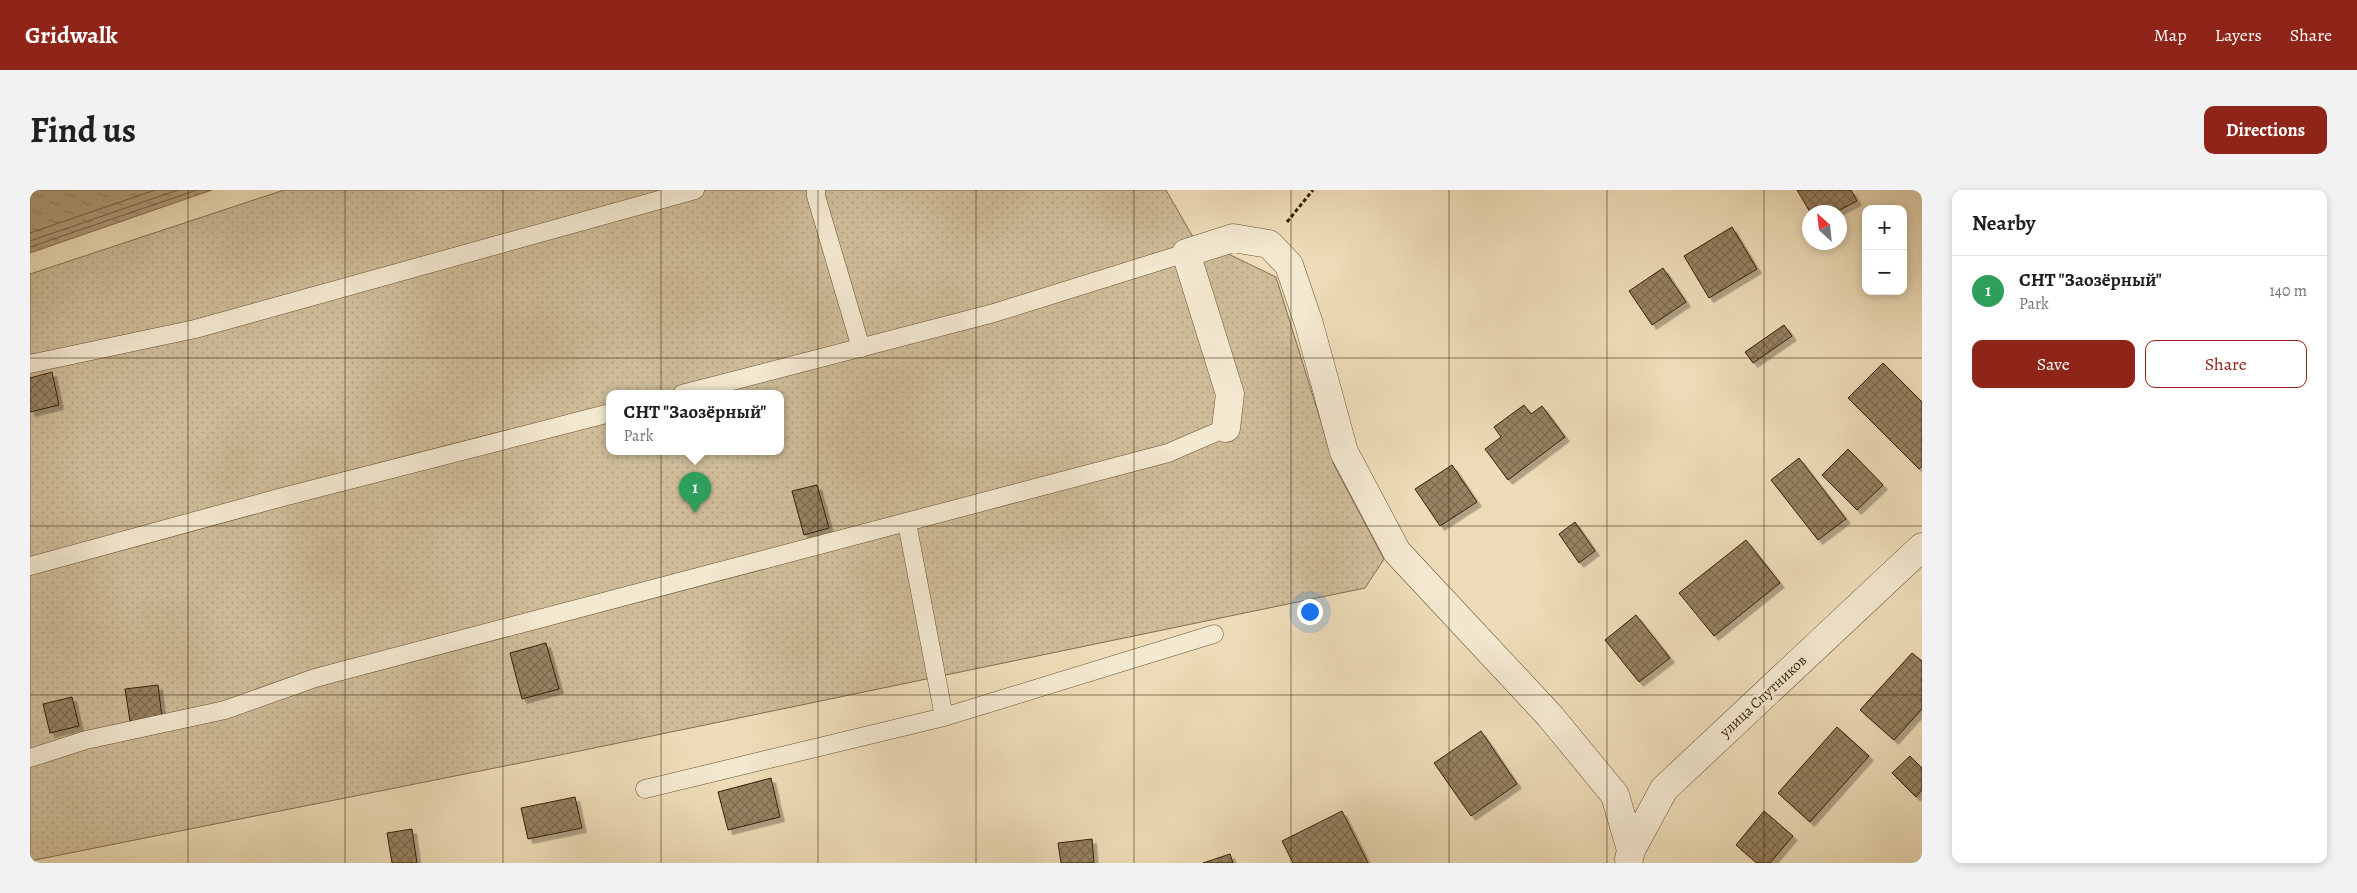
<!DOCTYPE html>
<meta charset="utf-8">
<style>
:root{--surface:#fff;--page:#f2f2f2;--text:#202124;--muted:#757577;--line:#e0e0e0;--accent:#8f2418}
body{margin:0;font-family:Alegreya,serif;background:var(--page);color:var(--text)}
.controls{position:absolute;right:15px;top:15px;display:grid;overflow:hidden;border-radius:10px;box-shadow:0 2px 8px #0003}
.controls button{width:45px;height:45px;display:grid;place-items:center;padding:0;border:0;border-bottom:1px solid var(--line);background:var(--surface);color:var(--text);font:25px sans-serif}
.compass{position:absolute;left:1772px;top:15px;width:45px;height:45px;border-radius:50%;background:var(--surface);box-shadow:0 2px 8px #0003;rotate:333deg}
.you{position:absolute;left:1279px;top:421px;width:18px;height:18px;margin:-12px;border:4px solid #fff;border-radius:50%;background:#1a73e8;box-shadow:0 0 0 8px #1a73e833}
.badge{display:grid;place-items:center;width:32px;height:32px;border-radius:50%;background:var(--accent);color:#fff;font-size:16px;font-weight:700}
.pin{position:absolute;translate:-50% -41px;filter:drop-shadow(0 1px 2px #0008)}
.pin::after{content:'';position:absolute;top:26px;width:18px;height:15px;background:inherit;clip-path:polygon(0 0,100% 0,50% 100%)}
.popup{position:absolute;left:576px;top:200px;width:178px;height:65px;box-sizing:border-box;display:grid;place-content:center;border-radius:10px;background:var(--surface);filter:drop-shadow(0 1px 4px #0005);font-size:16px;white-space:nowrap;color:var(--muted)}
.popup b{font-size:19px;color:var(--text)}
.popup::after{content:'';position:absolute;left:50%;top:100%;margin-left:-10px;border:10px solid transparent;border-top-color:var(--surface)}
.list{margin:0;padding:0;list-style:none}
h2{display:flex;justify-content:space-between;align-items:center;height:65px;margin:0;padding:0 20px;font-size:21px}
h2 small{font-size:16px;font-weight:400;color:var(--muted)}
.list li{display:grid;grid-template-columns:32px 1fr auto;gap:15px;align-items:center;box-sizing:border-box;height:70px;padding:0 20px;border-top:1px solid var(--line)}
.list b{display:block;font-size:19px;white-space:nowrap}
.list p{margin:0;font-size:16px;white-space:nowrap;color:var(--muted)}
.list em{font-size:16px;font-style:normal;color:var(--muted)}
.actions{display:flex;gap:10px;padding:15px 20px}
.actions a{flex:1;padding:11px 0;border:1px solid var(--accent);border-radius:10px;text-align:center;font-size:18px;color:var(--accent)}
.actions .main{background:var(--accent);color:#fff}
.map{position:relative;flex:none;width:1892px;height:673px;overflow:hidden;border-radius:10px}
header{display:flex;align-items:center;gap:30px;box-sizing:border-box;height:70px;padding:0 25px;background:var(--accent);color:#fff}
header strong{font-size:24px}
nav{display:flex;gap:28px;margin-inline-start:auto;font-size:18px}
.intro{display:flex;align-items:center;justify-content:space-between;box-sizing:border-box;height:120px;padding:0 30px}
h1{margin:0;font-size:35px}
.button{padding:12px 22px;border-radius:10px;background:var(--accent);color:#fff;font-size:18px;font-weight:700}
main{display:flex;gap:30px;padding:0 30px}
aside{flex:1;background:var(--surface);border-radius:10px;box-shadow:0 2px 8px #0003}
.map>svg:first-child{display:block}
.garden{fill:url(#garden-dots);stroke:#846e50;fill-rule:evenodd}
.water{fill:url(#water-ripples);stroke:#806b4c}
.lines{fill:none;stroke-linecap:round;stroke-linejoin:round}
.shore{stroke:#745e40;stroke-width:1}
.building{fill:url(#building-cross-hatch);stroke:#392106;filter:url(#shadow)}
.lane-casing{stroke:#665032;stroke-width:19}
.street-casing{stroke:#665032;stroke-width:29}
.path{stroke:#392106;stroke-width:3;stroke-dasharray:4 2.5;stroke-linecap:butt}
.lane{stroke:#f3e8d0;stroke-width:18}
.street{stroke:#f3e8d0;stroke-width:28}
.grid{fill:none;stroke:#392106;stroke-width:1;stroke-opacity:0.55}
.labels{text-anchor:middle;stroke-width:5;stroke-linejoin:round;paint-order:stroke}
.street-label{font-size:15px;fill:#392106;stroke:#f3e8d0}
</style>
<header>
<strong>Gridwalk</strong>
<nav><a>Map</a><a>Layers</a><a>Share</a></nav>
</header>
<div class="intro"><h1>Find us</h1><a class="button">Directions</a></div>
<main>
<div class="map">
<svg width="1892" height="673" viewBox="0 0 1892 673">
<defs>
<pattern id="garden-dots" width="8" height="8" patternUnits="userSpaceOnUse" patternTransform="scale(1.25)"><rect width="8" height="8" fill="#cebc99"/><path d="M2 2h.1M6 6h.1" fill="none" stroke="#b2a182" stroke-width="1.8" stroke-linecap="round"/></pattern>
<pattern id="water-ripples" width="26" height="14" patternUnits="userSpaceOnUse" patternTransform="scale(1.25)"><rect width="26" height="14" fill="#b09c7b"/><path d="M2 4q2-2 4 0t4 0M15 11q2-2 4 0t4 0" fill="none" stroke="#907f63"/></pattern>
<pattern id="building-cross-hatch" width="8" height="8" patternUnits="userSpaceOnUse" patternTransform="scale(1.25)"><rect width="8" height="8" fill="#978262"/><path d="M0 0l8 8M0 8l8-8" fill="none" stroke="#7c6a4f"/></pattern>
<filter id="shadow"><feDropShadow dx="4.5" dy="4.5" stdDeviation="0" flood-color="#0004"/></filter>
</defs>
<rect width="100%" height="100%" fill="#eddcb7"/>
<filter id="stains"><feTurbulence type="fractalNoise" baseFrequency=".004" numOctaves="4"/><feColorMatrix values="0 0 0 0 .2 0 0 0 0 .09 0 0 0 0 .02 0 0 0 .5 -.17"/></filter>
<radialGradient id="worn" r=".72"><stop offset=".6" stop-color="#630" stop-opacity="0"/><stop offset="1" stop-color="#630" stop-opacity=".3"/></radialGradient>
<path class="garden" d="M254,0h882l27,47 83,40 59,190 49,92 -19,29 -795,165 -540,108v-587zM580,204h170v58h-170z"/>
<path class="water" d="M0,0h182l-182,63z"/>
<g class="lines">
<path class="shore" d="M0,43l125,-43
M0,51l148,-51
M0,57l167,-57"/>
</g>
<path class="building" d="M1767,0h54l6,11 -21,11h-26z
M1702,37l25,42 -48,29 -25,-42z
M1633,78l23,34 -34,23 -23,-34z
M1754,135l8,11 -39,27 -8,-11z
M1853,173l39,39v64l-3,3 -71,-71z
M22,182l7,33 -29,7v-34z
M1494,215l7,9 11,-8 23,31 -57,43 -23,-31 16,-12 -7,-10z
M1818,259l35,36 -26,25 -35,-35z
M1769,268l47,61 -28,21 -47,-60z
M1422,275l25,37 -37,24 -25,-37z
M787,295l12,43 -25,7 -12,-44z
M1545,332l20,29 -16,12 -20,-29z
M1716,350l34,43 -66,53 -35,-43z
M1606,425l34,43 -31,24 -34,-42z
M516,453l13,46 -37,10 -12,-46z
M1882,463l10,8v48l-28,31 -34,-30z
M128,495l4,32 -32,4 -5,-32z
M42,507l7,29 -29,7 -7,-29z
M1807,537l32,29 -59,66 -32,-29z
M1451,541l36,53 -46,32 -37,-53z
M1880,566l12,12v22l-6,7 -24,-24z
M741,588l9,39 -52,13 -10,-38z
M545,607l7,31 -54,11 -7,-31z
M1312,621l26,52h-75l-11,-22z
M1734,621l29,25 -23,27h-13l-21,-18z
M382,639l5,34h-25l-5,-30z
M1062,649l2,24h-33l-3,-20z
M1200,664l3,9h-30z"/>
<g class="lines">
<defs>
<path id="lane" d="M786,0v6l45,152
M0,174l165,-35 500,-139
M652,204l312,-81 192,-60
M877,333l37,194
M0,376l249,-68 331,-85
M0,568l56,-18 139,-30 90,-32 853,-225 58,-25
M615,599l299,-72 270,-83"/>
<path id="street" d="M1196,238l4,-34 -44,-141 47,-15 36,6 20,21 20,59 35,128 53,100 153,164 65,79 16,55
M1599,669l2,-9 33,-61 258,-242"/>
</defs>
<use href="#lane" class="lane-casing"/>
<use href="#street" class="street-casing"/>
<path class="path" d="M1257,32l26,-32"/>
<use href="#lane" class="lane"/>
<use href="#street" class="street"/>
</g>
<path class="grid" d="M158,0v673M315,0v673M473,0v673M631,0v673M788,0v673M946,0v673M1104,0v673M1261,0v673M1419,0v673M1577,0v673M1734,0v673M0,168h1892M0,336h1892M0,505h1892"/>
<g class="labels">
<g class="street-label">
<text transform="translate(1733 506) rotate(-43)" y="5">улица Спутников</text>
</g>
</g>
<rect width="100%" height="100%" filter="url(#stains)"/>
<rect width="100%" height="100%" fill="url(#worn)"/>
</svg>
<div class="controls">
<button>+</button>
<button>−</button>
</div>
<svg class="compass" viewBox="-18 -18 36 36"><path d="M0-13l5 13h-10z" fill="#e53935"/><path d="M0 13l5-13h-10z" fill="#757577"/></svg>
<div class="you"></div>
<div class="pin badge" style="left:665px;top:323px;background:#2e9e5b">1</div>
<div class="popup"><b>СНТ &quot;Заозёрный&quot;</b>Park</div>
</div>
<aside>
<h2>Nearby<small></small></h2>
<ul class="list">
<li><span class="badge" style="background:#2e9e5b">1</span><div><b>СНТ &quot;Заозёрный&quot;</b><p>Park</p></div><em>140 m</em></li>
</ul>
<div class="actions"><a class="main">Save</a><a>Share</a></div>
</aside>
</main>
